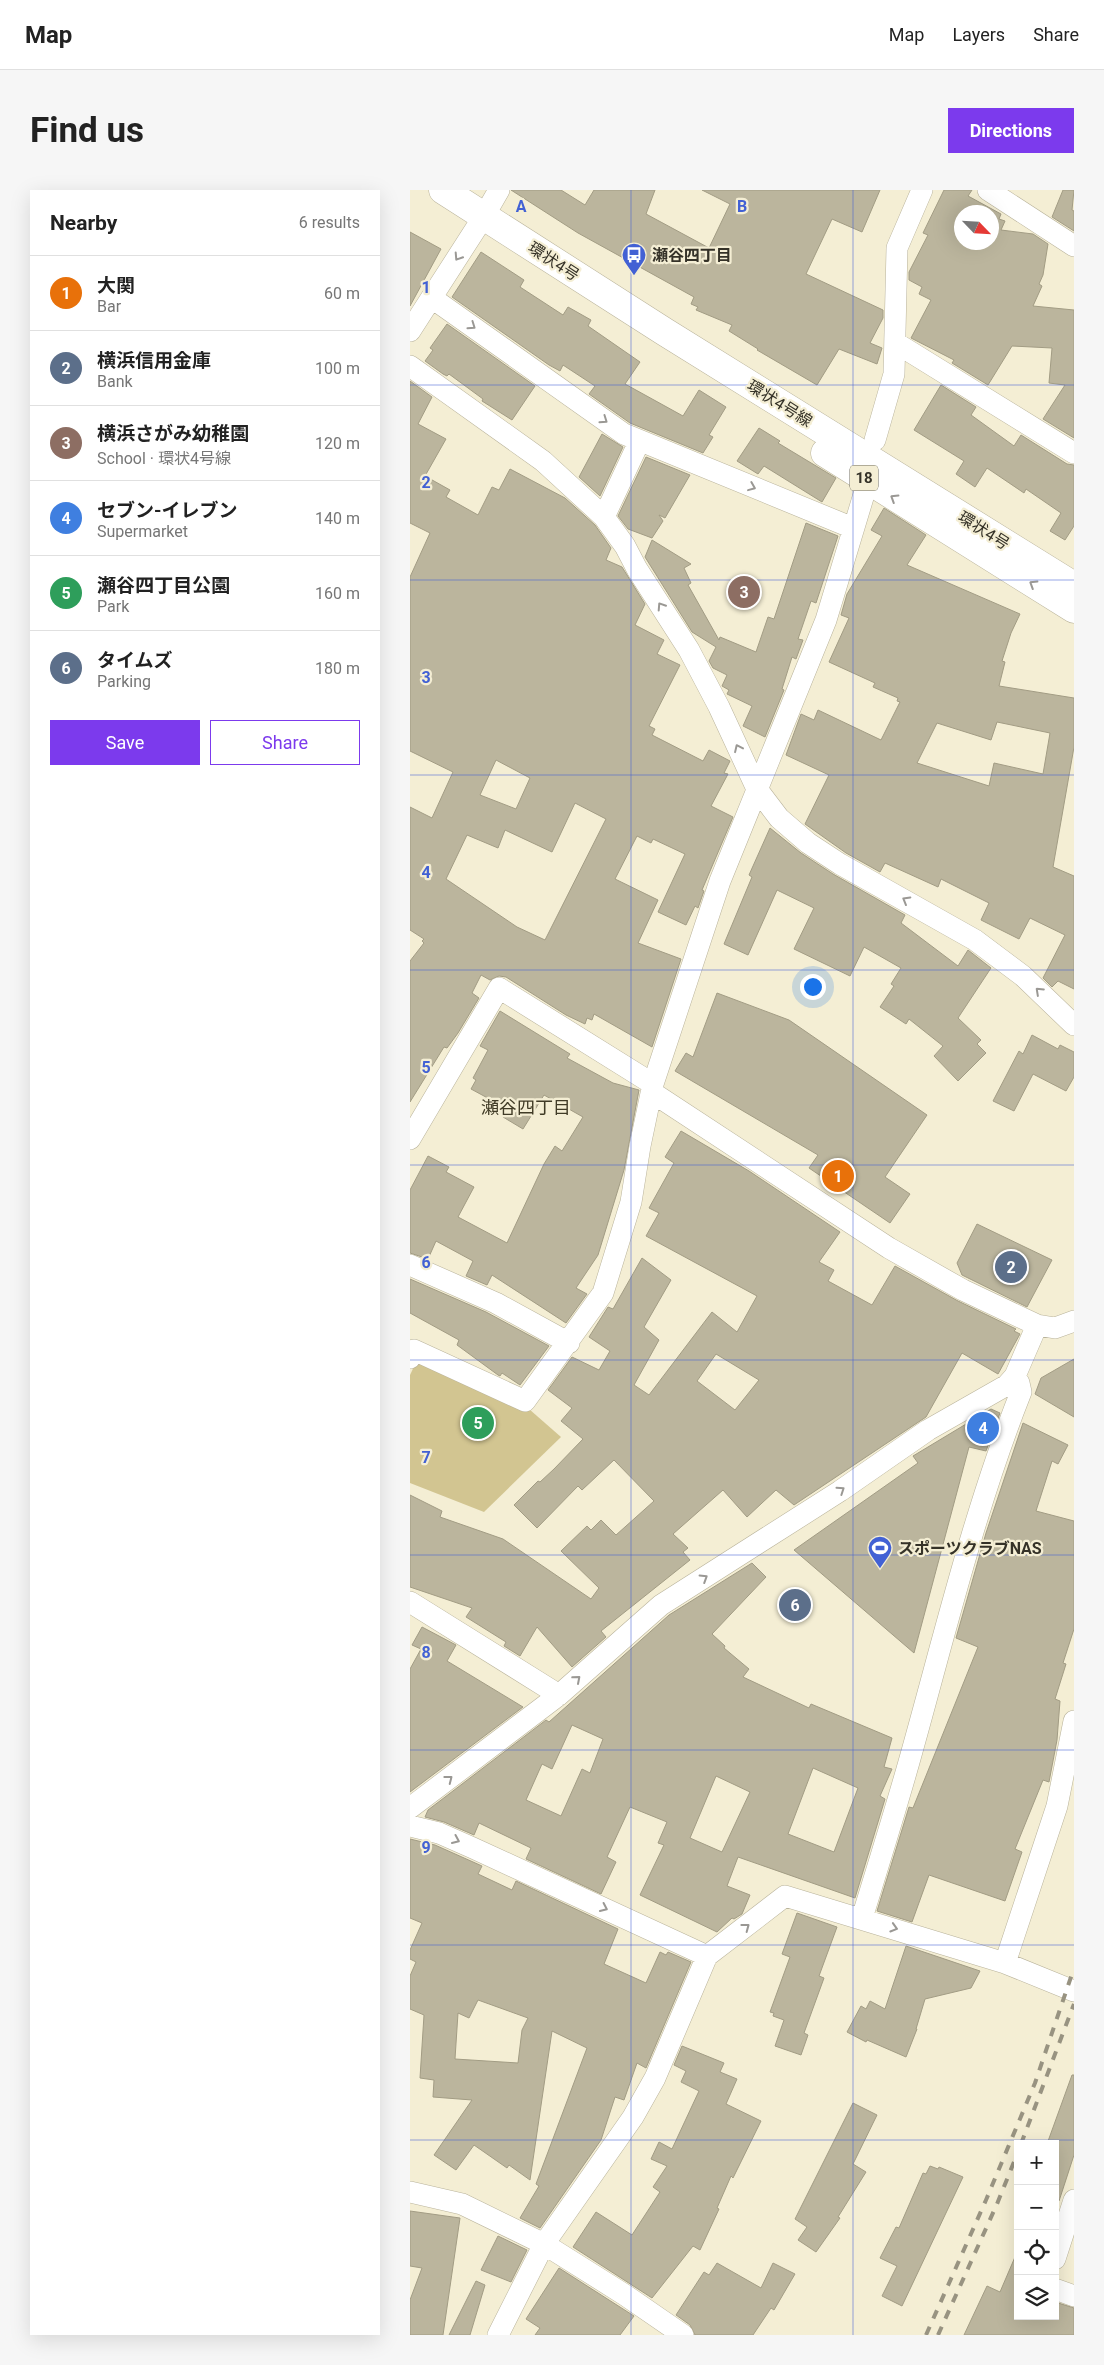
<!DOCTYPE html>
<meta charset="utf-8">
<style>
:root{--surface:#fff;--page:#f6f6f6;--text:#222;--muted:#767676;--line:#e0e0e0;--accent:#7c3aed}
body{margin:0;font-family:Roboto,"Noto Sans JP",sans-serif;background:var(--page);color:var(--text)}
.controls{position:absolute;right:15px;bottom:15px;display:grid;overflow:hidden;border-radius:0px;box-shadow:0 5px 20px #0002}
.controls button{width:45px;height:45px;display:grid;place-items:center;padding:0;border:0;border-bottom:1px solid var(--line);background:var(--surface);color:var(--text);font:25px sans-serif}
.compass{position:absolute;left:544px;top:15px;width:45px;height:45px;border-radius:50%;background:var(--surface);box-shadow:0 5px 20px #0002;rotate:115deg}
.you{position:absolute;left:402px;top:796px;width:18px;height:18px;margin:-12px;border:4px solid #fff;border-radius:50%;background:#1a73e8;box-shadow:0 0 0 8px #1a73e833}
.badge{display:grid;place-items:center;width:32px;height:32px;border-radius:50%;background:var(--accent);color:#fff;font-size:16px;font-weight:700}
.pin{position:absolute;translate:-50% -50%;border:2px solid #fff;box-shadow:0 1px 5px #0006}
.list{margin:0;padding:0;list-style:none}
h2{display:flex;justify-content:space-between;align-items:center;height:65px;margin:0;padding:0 20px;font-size:21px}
h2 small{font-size:16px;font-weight:400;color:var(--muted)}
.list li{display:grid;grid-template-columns:32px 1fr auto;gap:15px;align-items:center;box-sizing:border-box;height:75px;padding:0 20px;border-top:1px solid var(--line)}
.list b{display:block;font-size:19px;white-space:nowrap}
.list p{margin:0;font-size:16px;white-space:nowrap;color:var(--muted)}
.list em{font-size:16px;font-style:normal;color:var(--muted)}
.actions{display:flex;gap:10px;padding:15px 20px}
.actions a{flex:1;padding:11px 0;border:1px solid var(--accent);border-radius:0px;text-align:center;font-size:18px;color:var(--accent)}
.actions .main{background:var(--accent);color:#fff}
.icon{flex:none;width:28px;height:28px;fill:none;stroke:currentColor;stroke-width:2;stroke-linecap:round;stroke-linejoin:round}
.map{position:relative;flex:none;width:664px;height:2145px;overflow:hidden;border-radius:0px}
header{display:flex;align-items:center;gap:30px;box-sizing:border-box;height:70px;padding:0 25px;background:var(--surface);border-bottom:1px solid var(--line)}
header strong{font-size:24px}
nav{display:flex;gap:28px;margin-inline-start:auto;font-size:18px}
.intro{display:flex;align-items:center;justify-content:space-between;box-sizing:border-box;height:120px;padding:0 30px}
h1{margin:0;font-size:35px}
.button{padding:12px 22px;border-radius:0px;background:var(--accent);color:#fff;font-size:18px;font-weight:700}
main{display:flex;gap:30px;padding:0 30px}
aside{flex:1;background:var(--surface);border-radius:0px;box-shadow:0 5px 20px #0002}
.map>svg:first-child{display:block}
.green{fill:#d2c591}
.building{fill:#bbb59d;stroke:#a29c84;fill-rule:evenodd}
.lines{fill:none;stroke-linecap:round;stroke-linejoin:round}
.street-casing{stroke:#b9b39b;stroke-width:22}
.primary-casing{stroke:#b9b39b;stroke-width:29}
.street{stroke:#fff;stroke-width:21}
.primary{stroke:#fff;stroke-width:28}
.rail{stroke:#989381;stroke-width:4;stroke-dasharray:9 9;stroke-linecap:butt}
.oneway{stroke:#9a9894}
.grid{fill:none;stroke:#4261d4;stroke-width:1;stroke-opacity:0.55}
.labels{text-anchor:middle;stroke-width:4.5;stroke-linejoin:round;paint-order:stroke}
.shield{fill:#f4eed4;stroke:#6e6a5c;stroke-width:1}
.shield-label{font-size:15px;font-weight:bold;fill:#353228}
.poi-label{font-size:16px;font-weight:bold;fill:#353228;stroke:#f4eed4;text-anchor:start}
.street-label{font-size:16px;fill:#353228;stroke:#f4eed4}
.neighbourhood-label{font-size:18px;fill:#403b26;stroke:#f4eed4}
.grid-label{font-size:16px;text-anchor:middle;font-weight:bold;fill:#4261d4;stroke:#f4eed4;stroke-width:4.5;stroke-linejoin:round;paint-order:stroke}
</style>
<header>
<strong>Map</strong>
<nav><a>Map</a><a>Layers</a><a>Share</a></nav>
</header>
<div class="intro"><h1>Find us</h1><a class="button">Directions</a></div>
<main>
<aside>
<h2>Nearby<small>6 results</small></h2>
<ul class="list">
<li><span class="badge" style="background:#e8710a">1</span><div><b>大関</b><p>Bar</p></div><em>60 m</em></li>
<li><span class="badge" style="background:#5c6f8a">2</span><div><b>横浜信用金庫</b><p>Bank</p></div><em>100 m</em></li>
<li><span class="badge" style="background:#8d6e63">3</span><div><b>横浜さがみ幼稚園</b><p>School · 環状4号線</p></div><em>120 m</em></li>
<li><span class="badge" style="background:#3f7fe0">4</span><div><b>セブン-イレブン</b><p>Supermarket</p></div><em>140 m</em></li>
<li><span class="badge" style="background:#2e9e5b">5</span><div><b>瀬谷四丁目公園</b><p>Park</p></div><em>160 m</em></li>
<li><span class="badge" style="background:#5c6f8a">6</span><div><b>タイムズ</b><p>Parking</p></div><em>180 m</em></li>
</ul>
<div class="actions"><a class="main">Save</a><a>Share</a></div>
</aside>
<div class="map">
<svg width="664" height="2145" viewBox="0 0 664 2145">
<rect width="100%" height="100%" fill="#f4eed4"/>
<path class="green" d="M8,1168l111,51 32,28 -77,75 -74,-29v-108z"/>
<path class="building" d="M101,0h50l24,15 9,-15h61l-9,24 63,34 21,-44 -28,-14h178l-18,42 -30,-13 -26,55 77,36v8l-13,25 12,5 -5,16 -38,-15 -22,36 -60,-35 1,-1 -29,-18 3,-6 -36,-15 2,-3 -7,-3 3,-7 -116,-64z
M534,0h28l-4,6 33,18 -2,5 6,2 -4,9 32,4 15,10 -5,31 -4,9 3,2 -9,20 41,4v128l-31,-19 22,-34 -16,-2 3,-35 -40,-2 -24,39 -36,-22 2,-3 -43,-22 20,-38 -12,-6 3,-7 -13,-7v-8l19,-37 -5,-2zM552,22h30v30h-30z
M653,0h11l-2,20 2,1v20l-22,-14z
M0,42l31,17 -31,57z
M71,62l43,28 -4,7 43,28 5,-8 23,13 -3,6 52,36 -15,22 58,32 16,-26 27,17 -17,28 4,2 -10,16 -73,-30 -41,-29 6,-8 -32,-21 -3,6 -11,-6 -97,-68z
M37,134l88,62 -23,34 -30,-19 1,-2 -34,-25 -2,2 -4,-2 -18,-13 8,-11 -3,-2z
M0,191l22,16 -14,27 28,15 -21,37 25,14 -4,7 32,18 14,-28 7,3 11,-21 55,29 30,27 16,23 -5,12 16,7 23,37 -10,21 29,15 -7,14 23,11 -31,61 6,3 -3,6 51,26 6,-11 21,11 -6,12 4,1 -17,32 22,11 -31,73 2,1 -6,17 -3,-2 -9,19 -28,-13 27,-58 -32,-15 -2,4 -14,-7 -22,43 43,21 -20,43 43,16 -29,88 -58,-33 -2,6 -5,-2 -2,6 -19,-9 -60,-38 -7,-1 -9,4 -9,-5 -9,18 7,5 -21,35 -11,15 -3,-1 -34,55v-141l14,-18 -2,-2 2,-2 -14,-9v-123l22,11 21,-46 -43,-21v-174l20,-44 -20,-10zM86,570l34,18 -14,31 -36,-14zM165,613l31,16 -61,121 -28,-13 -71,-48 21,-44 31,13 7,-18 47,22z
M531,195l35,22 -5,8 43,31 7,-11 46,29 7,1v61l-9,14 -15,-9 11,-18 -35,-24 -2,4 -37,-25 -12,19 -19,-13 8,-13 -50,-31z
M349,238l21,13 -2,2 58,35 -14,24 -58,-36 -6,8 -21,-13z
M192,244l21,13 -23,49 -21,-19z
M236,267l44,18 -25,43 -6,-3 4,6 -11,17 -24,-9 -10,-13z
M474,318l42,27 -19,30 113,49 -9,19 -9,28 3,1 -6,24 75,12v49l-21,120 21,9v113l-16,-8 -6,6 -9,-9 22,-43 -35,-17 -11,21 -38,-19 8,-17 -48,-24 -3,8 -53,-24 -5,9 -34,-19 -41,-29 24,-49 -43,-20 15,-41 13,6 4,-10 63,30 19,-38 -3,-1 1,-3 -25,-11 2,-4 -46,-21 20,-44 -8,-3 6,-21 35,-58 -11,-6zM587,532l53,11 -7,41 -49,-11 -5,23 -72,-23 20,-40 54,17z
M396,333l32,13 -22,67 -5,-2 -13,38 5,1 -7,19 -4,-2 -10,32 2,1 -19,47 -22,-11 9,-20 -25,-12 2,-4 -7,-4 5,-11 -14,-7 -4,-7 7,-14 -24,-15 -47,-75 7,-17 39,24 -7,4 7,15 -3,2 31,55 1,-3 36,15 12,-35 6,2z
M360,638l31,25 32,21 72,41 -4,8 57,43 10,-16 23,18 -33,50 23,22 -4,4 9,9 -28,28 -24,-25 9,-10 -34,-27 -3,5 -26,-17 14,-21 -3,-2 10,-16 -37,-21 -14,29 -56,-27 20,-41 -37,-18 -29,65 -24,-11 28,-67 -3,-2z
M307,803l72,27 138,95 -42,62 25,17 -20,29 -81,-55 9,-13 -143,-84 11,-18 7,4z
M90,821l70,43 -3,4 46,25 26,7 -15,80 -26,85 -22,33 11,6 -21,29 -74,-48 -5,10 -21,-9 7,-15 -37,-20 -8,18 -18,-6v-63l18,-34 21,11 -3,5 28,15 -16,30 49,26 37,-79 11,-18 7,5 21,-34 -39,-22 -21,34 -20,-12 5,-8 -37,-20 5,-9 -3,-2 15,-28 -8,-4z
M622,845l26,14 2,-4 14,7v25l-8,14 -33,-17 -19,37 -21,-10 26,-50 4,3z
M271,941l68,40 91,61 -21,30 15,8 -6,11 44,24 23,-39 63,35 58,28 -2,2 6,3 -22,40 -36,-21 -36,64 -132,88 -18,-15 -29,27 -24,-27 -50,44 15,14 -5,4 7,8 -89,71 5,6 -34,30 -35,-40 -17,29 -16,-10 2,-4 -40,-25 6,-9 -62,-21v-92l32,16 -2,6 63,22 88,60 8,-11 -38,-37 26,-25 4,4 10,-10 15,15 38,-34 -40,-41 -32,30 -4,-4 -41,42 -23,-23 24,-24 2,1 14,-13 29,-30 -22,-18 11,-13 -24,-18 24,-33 27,13 11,-19 -21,-14 19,-30 5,2 29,-51 29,22 -27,47 15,13 -25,45 15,10 63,-83 25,20 20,-36 -111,-60 13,-23 -10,-5 25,-45 -9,-6zM306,1164l43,26 -24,30 -38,-29z
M567,1034l75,36 -25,47 -65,-32 -5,-12z
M0,1089l76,33 63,34 -29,39 -18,-12 -2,3 -2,-1 -41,-30 2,-5 -49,-27z
M664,1169v58l-39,-23 6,-16z
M581,1219l9,4 -14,38 -17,-4 -55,206 -120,-103 124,-87 -5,-7z
M613,1233l45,22 -10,19 -6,-3 -16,50 38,10v108l-11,34 3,1 -11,35 5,2 -3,39 -8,42 -6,-2 -28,69 7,3 -17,49 -76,-26 -17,47 -35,-11 32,-104 4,1 65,-161 -22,-9 30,-105z
M342,1373l14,14 -54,57 13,12 -1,2 25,21 -6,8 66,31 2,-4 81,34 -8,29 8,2 -12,27 5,3 -30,99 -117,-41 -11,29 23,9 -8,19 -8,5 -2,-1 -15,14 -77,-37 24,-50 -6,-2 9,-21 -37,-15 -23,50 9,5 -15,32 -75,-35 5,-11 -52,-25 -5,12 -30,-13 -19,-5 3,-7 118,-90 3,2 120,-107zM162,1535l31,14 -13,34 -8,-4 -21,47 -35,-16 16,-36 10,5zM403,1578l45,20 -24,64 -46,-18zM306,1586l34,16 -28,60 -32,-14z
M12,1437l34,18 -9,16 76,46 -113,85v-123l11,-20 -9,-4z
M0,1649l25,6 47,21 -4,8 34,16 4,-9 102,48 -14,35 42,19 14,-31 6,3 2,-3 23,10 -45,106 -9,-5 -13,37 -9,-3 -14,43 -61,88 -20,-10 19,-32 -3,-2 51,-136 -35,-17 -22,149 -21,-15 -2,3 -33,-23 -18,25 -22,-15 38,-55 -39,-3 1,-17 -14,-2 4,-63 -14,-6v-33l6,-14 -6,-3v-9l12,-27 -12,-5zM68,1810l50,18 -6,12 -4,33 -63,-4 3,-46 11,5z
M387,1723l40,14 -18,49 5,2 -20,55 4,2 -7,20 -26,-9 9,-26 -11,-4 1,-3 -4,-1 20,-55 -8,-3z
M496,1756l74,25 -9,17 -46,11 -9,30h1l-11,28 -39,-17 -1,2 -19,-10 14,-26 5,3 4,-8 15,8z
M272,1856l42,17 -4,9 17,7 -11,25 35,17 -28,57 -2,-2 -14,32 2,1 -19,41 -7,-4 -41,52 -79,-51 23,-35 36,23 28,-43 -7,-5 14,-21 -16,-7 8,-17 13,7 27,-58 -18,-9 5,-11 -12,-6z
M662,1885h2v80l-15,46h-4v-57h-8z
M443,1913l24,12 -24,49 13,8 -28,45 2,1 -24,34 -18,-12 9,-13 -12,-8z
M520,1976l8,3 1,-2 24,10 -61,129 -20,-10 15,-30 -17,-8 16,-31 3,1 24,-55 3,1z
M0,2021l50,7 -17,117h-33v-35l12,-32 -12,-2z
M88,2046l29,14 -16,32 -30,-12z
M608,2060v66h37v-14l19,6v27h-110l23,-49 13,6z
M307,2073l44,25 12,-25 22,11 -21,36 -3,-2 -18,27h-58l-5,-10 -14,-10 28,-43 5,3z
M149,2078l75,48 -14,19h-85l5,-7 -14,-9z
M66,2091l9,4 -15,50h-21z"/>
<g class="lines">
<defs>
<path id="street" d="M578,0l86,56
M22,108l192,136 229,94
M0,141l74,-115 15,-26
M486,153l178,110
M0,176l133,95 61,56 21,29 12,23 52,81 30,57 38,82 22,29 29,25 32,21 135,76 48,36 51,49
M465,250l19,-66 3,-126 25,-58
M194,327l35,-75
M243,903l236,155 74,42 74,35 18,3 19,-7
M0,949l89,-151 154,96
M0,1075l86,38 73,40
M0,1168l4,-8 111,51 78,-108 28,-91 9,-56 13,-62 67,-203 106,-261 42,-139
M0,1412l149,93
M664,1531l-17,85 -52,157 69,28
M0,1618l149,-113 102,-90 179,-114 88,-61 79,-45 8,-9 22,-51
M0,1636l29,7 34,15 234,108 78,-60 220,67
M452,1728c16,-52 32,-103 47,-156 35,-124 64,-249 112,-370l-2,-9 -4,-7
M0,2002l52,12 82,40 81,51 58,40
M645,2069l19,-59
M645,2099l19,7
M88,2145l46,-91 89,-127 22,-39 52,-122"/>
<path id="primary" d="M33,0l222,142 409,254
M415,263l249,156"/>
</defs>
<use href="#street" class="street-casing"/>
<use href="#primary" class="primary-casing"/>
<use href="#street" class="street"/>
<use href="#primary" class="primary"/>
<path class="rail" d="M611,1954l53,-140
M516,2145l60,-135 49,-117 39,-115
M528,2145l59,-131 21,-52"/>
</g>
<defs><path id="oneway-chevron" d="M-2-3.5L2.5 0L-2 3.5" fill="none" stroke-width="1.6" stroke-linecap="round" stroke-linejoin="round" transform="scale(1.25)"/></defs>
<g class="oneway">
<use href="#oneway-chevron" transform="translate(48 67) rotate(123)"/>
<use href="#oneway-chevron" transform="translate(62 136) rotate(35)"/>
<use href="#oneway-chevron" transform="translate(194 230) rotate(35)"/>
<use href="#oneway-chevron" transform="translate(342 297) rotate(22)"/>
<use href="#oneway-chevron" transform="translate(484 308) rotate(-148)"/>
<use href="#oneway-chevron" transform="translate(623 394) rotate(-148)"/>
<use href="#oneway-chevron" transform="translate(251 416) rotate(-123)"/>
<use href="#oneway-chevron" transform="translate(328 558) rotate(-115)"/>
<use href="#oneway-chevron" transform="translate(496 710) rotate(-150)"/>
<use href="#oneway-chevron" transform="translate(629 801) rotate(-137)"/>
<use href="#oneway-chevron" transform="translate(431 1300) rotate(-34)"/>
<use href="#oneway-chevron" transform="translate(294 1388) rotate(-32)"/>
<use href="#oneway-chevron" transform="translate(167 1489) rotate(-41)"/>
<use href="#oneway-chevron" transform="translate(39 1589) rotate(-38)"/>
<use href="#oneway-chevron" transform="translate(46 1650) rotate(24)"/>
<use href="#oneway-chevron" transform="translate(194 1718) rotate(25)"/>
<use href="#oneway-chevron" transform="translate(336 1737) rotate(-37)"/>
<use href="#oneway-chevron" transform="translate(484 1738) rotate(17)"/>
</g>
<path class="grid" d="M221,0v2145M443,0v2145M0,195h664M0,390h664M0,585h664M0,780h664M0,975h664M0,1170h664M0,1365h664M0,1560h664M0,1755h664M0,1950h664"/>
<defs>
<symbol id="bus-pin" viewBox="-11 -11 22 30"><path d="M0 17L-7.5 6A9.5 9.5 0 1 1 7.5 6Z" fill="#4261d4" stroke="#f4eed4"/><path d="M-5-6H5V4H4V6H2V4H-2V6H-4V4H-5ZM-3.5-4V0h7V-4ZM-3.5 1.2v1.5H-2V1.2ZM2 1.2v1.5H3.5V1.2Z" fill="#fff"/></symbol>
<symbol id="stadium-pin" viewBox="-11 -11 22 30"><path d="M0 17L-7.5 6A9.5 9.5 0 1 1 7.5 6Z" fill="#4261d4" stroke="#f4eed4"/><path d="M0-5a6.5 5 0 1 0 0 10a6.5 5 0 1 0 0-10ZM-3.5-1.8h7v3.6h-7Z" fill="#fff"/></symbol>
</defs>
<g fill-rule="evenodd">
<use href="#bus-pin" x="210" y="51" width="28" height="38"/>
<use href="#stadium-pin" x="456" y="1344" width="28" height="38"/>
</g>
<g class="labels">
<rect class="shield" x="440" y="275.5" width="28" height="25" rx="4"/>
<g class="shield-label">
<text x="454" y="293">18</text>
</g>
<g class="poi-label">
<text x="242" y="71">瀬谷四丁目</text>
<text x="488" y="1364">スポーツクラブNAS</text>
</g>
<g class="street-label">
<text transform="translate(144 71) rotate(33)" y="6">環状4号</text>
<text transform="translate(370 213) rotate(32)" y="6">環状4号線</text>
<text transform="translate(574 340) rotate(32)" y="6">環状4号</text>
</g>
<g class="neighbourhood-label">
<text x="116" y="924">瀬谷四丁目</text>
</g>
</g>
<g class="grid-label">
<text x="111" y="22">A</text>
<text x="332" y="22">B</text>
<text x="16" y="103">1</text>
<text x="16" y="298">2</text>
<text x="16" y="493">3</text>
<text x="16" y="688">4</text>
<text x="16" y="883">5</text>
<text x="16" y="1078">6</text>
<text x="16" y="1273">7</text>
<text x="16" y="1468">8</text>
<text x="16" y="1663">9</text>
</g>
</svg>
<div class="controls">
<button>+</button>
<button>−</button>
<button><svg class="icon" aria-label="locate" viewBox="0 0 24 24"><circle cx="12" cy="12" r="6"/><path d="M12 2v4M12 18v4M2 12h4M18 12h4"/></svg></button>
<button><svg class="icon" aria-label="layers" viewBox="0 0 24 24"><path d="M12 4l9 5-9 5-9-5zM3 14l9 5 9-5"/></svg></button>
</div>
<svg class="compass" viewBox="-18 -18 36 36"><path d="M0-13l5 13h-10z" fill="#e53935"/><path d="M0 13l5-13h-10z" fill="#767676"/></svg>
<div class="you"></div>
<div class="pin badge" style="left:428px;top:986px;background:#e8710a">1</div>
<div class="pin badge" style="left:601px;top:1077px;background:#5c6f8a">2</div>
<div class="pin badge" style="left:334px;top:402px;background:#8d6e63">3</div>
<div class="pin badge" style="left:573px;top:1238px;background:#3f7fe0">4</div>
<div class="pin badge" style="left:68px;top:1233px;background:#2e9e5b">5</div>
<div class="pin badge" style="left:385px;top:1415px;background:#5c6f8a">6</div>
</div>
</main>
